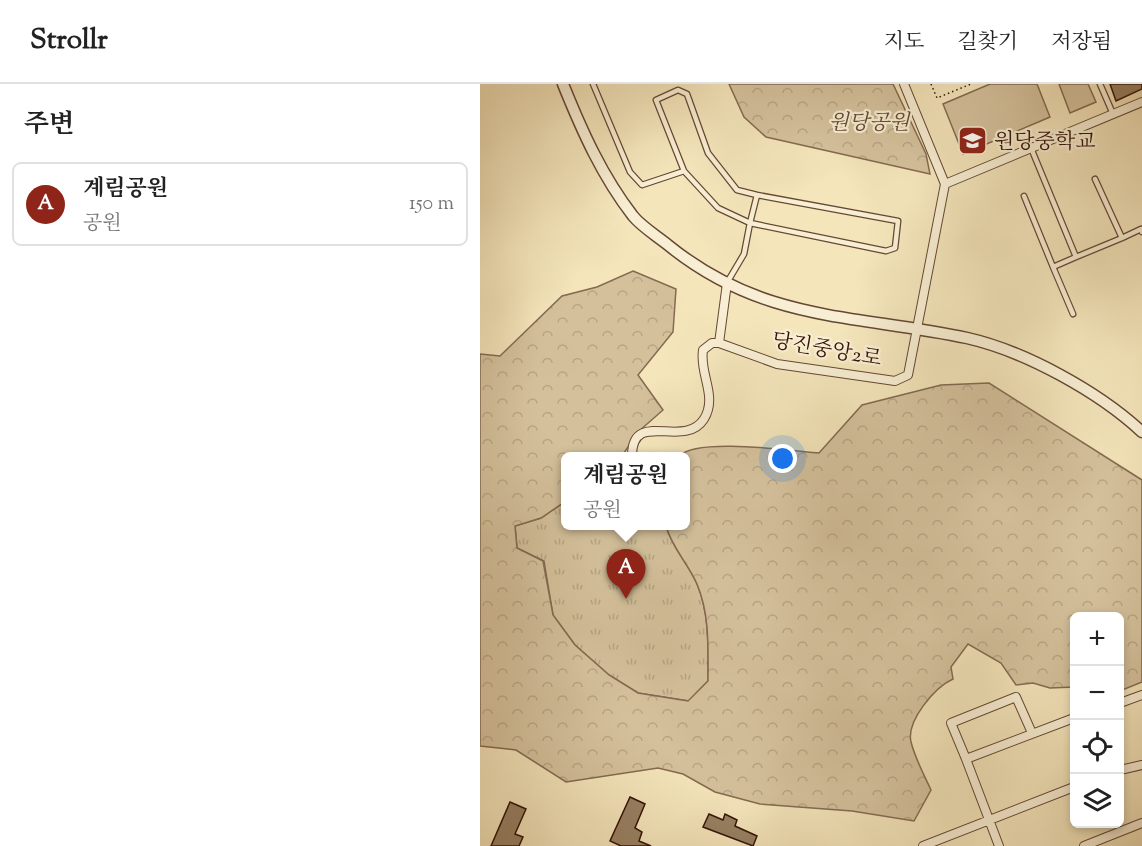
<!DOCTYPE html>
<html lang="ko">
<meta charset="utf-8">
<style>
:root{--surface:#fff;--page:#f6f6f6;--text:#222;--muted:#767676;--line:#e0e0e0;--accent:#8f2418}
body{margin:0;font-family:"Sorts Mill Goudy","Noto Serif KR",serif;background:var(--page);color:var(--text)}
.controls{position:absolute;right:18px;bottom:18px;display:grid;overflow:hidden;border-radius:9px;box-shadow:0 3px 9px #0003}
.controls button{width:54px;height:54px;display:grid;place-items:center;padding:0;border:0;border-bottom:2px solid var(--line);background:var(--surface);color:var(--text);font:30px sans-serif}
.you{position:absolute;left:303px;top:375px;width:21px;height:21px;margin:-15px;border:4px solid #fff;border-radius:50%;background:#1a73e8;box-shadow:0 0 0 9px #1a73e833}
.badge{display:grid;place-items:center;width:39px;height:39px;border-radius:50%;background:var(--accent);color:#fff;font-size:20px;font-weight:700}
.pin{position:absolute;translate:-50% -50px;filter:drop-shadow(0 2px 3px #0008)}
.pin::after{content:'';position:absolute;top:32px;width:21px;height:18px;background:inherit;clip-path:polygon(0 0,100% 0,50% 100%)}
.popup{position:absolute;left:81px;top:368px;width:129px;height:78px;box-sizing:border-box;display:grid;place-content:center;border-radius:9px;background:var(--surface);filter:drop-shadow(0 2px 4px #0005);font-size:20px;white-space:nowrap;color:var(--muted)}
.popup b{font-size:22px;color:var(--text)}
.popup::after{content:'';position:absolute;left:50%;top:100%;margin-left:-12px;border:12px solid transparent;border-top-color:var(--surface)}
.list{margin:0;padding:0;list-style:none}
h2{display:flex;justify-content:space-between;align-items:center;height:78px;margin:0;padding:0 24px;font-size:26px}
h2 small{font-size:20px;font-weight:400;color:var(--muted)}
.list li{display:grid;grid-template-columns:39px 1fr auto;gap:18px;align-items:center;box-sizing:border-box;height:84px;margin:0 12px 12px;padding:0 12px;border:2px solid var(--line);border-radius:9px}
.list b{display:block;font-size:22px;white-space:nowrap}
.list p{margin:0;font-size:20px;white-space:nowrap;color:var(--muted)}
.list em{font-size:20px;font-style:normal;color:var(--muted)}
.icon{flex:none;width:33px;height:33px;fill:none;stroke:currentColor;stroke-width:2;stroke-linecap:round;stroke-linejoin:round}
.map{position:relative;flex:none;width:662px;height:762px;overflow:hidden}
header{display:flex;align-items:center;gap:36px;box-sizing:border-box;height:84px;padding:0 30px;background:var(--surface);border-bottom:2px solid var(--line)}
header strong{font-size:28px}
nav{display:flex;gap:33px;margin-inline-start:auto;font-size:21px}
main{display:flex}
aside{flex:1;background:var(--surface)}
.map>svg:first-child{display:block}
.grass{fill:url(#grass-tufts);stroke:#846a51;stroke-width:1.5}
.forest{fill:url(#forest-crowns);stroke:#846a51;stroke-width:1.5}
.pitch{fill:#d4c19c;stroke:#846a51;stroke-width:1.5}
.building{fill:#988164;stroke:#351406;stroke-width:1.5}
.lines{fill:none;stroke-linecap:round;stroke-linejoin:round}
.service-casing{stroke:#654833;stroke-width:7}
.minor-casing{stroke:#654833;stroke-width:10}
.tertiary-casing{stroke:#654833;stroke-width:13}
.path{stroke:#351406;stroke-width:1.5;stroke-dasharray:1.5 3;stroke-linecap:butt}
.service{stroke:#f8eed3;stroke-width:4.5}
.minor{stroke:#f8eed3;stroke-width:8}
.tertiary{stroke:#f8eed3;stroke-width:10}
.labels{text-anchor:middle;stroke-width:4.5;stroke-linejoin:round;paint-order:stroke}
.park-label{font-size:21px;font-style:italic;fill:#654833;stroke:#f8eed3}
.poi-label{font-size:21px;fill:#351406;stroke:#f8eed3;text-anchor:start}
.street-label{font-size:21px;fill:#351406;stroke:#f8eed3}
</style>
<header>
<strong>Strollr</strong>
<nav><a>지도</a><a>길찾기</a><a>저장됨</a></nav>
</header>
<main>
<aside>
<h2>주변<small></small></h2>
<ul class="list">
<li><span class="badge">A</span><div><b>계림공원</b><p>공원</p></div><em>150 m</em></li>
</ul>
</aside>
<div class="map">
<svg width="662" height="762" viewBox="0 0 662 762">
<defs>
<pattern id="grass-tufts" width="24" height="20" patternUnits="userSpaceOnUse" patternTransform="scale(1.5)"><rect width="24" height="20" fill="#d4c19c"/><path d="M3 7l-1-3M5 7V3M7 7l1-3M15 17l-1-3M17 17v-4M19 17l1-3" fill="none" stroke="#b7a585"/></pattern>
<pattern id="forest-crowns" width="20" height="18" patternUnits="userSpaceOnUse" patternTransform="scale(1.5)"><rect width="20" height="18" fill="#d4c19c"/><path d="M2 6a3 3 0 1 1 6 0M12 15a3 3 0 1 1 6 0" fill="none" stroke="#b7a585"/></pattern>
</defs>
<rect width="100%" height="100%" fill="#f4e5bb"/>
<filter id="stains"><feTurbulence type="fractalNoise" baseFrequency=".00333" numOctaves="4"/><feColorMatrix values="0 0 0 0 .2 0 0 0 0 .09 0 0 0 0 .02 0 0 0 .5 -.17"/></filter>
<radialGradient id="worn" r=".72"><stop offset=".6" stop-color="#630" stop-opacity="0"/><stop offset="1" stop-color="#630" stop-opacity=".3"/></radialGradient>
<path class="grass" d="M86,417v25h100c6,22 22,37 31,58 13,31 11,65 11,97l-19,20 -51,-8 -29,-18 -34,-30 -22,-30 -9,-54 -27,-13 -2,-22 26,-8z"/>
<path class="forest" d="M249,0h164l33,70 4,20 -164,-37 -22,-20z
M153,187l43,18 -3,43 -35,43 25,35 -25,22 -16,24h-56v45l-25,17 -26,8 2,22 26,13 10,54 22,30 34,30 29,18 50,8 20,-20c0,-32 2,-66 -11,-97 -9,-21 -25,-36 -31,-58h20v-70h-7c18,-19 113,-5 140,-3l43,-48 79,-20 48,-2 153,97v202l-22,9v-75h-46v71l-24,1 -17,-5 -17,2 -15,-22 -33,-19 -17,23 2,12c-18,8 -47,42 -42,63 4,16 13,33 20,48l-17,31 -62,-10 -92,-7 -45,-12 -32,-18 -25,-6 -92,14 -50,-32 -36,-4v-392l20,2 62,-60 35,-9z"/>
<path class="pitch" d="M510,0h47l13,33 -87,37 -20,-50z
M579,0h29l8,18 -26,11z"/>
<path class="building" d="M630,0h32v5l-26,12z
M150,713l15,7 -10,24 7,4 -3,9 12,5h-30l-11,-5z
M30,718l16,7 -11,25 8,3 -4,9h-28z
M229,730l14,6 2,-6 12,6 -2,6 22,10 -4,10 -50,-19z"/>
<g class="lines">
<defs>
<path id="service" d="M113,0l37,88 12,13 42,-14
M620,0l13,30
M551,64l45,109 -23,10 20,47
M544,112l29,71
M642,154l19,-9 1,3
M596,173l46,-19 -27,-59
M248,197l16,-27 6,-31 136,28 9,-3 3,-27 -141,-26 -7,28 -32,-15 -34,-37 -28,-71 22,-10 9,4 21,59 29,37 20,5"/>
<path id="minor" d="M424,0l41,100
M465,100l197,-82
M247,199l-8,60 58,21 118,17 13,-6 37,-191
M152,372c0,-48 52,-6 72,-37 14,-23 -5,-45 -1,-69l9,-7h7
M640,619l22,-8
M486,675l-15,-36 65,-26 16,36
M640,686l22,-5
M443,762l151,-59
M519,762l-33,-87 108,-41
M604,762l58,-23"/>
<path id="tertiary" d="M83,0c19,47 39,92 70,132 9,11 24,20 35,29 96,78 187,69 299,93 58,13 132,54 175,94"/>
</defs>
<use href="#service" class="service-casing"/>
<use href="#minor" class="minor-casing"/>
<use href="#tertiary" class="tertiary-casing"/>
<path class="path" d="M451,0l6,14 34,-14"/>
<use href="#service" class="service"/>
<use href="#minor" class="minor"/>
<use href="#tertiary" class="tertiary"/>
</g>
<defs>
<symbol id="school-square" viewBox="-11 -11 22 22"><rect x="-9" y="-9" width="18" height="18" rx="4" fill="#8f2418" stroke="#f8eed3"/><path d="M0-5L7-2L0 1L-7-2ZM-4 1L0 2.5L4 1V4Q0 6-4 4Z" fill="#fff"/></symbol>
</defs>
<g fill-rule="evenodd">
<use href="#school-square" x="476" y="40" width="33" height="33"/>
</g>
<g class="labels">
<g class="park-label">
<text x="389" y="45">원당공원</text>
</g>
<g class="poi-label">
<text x="514" y="64">원당중학교</text>
</g>
<g class="street-label">
<text transform="translate(347 265) rotate(10)" y="7">당진중앙2로</text>
</g>
</g>
<rect width="100%" height="100%" filter="url(#stains)"/>
<rect width="100%" height="100%" fill="url(#worn)"/>
</svg>
<div class="controls">
<button>+</button>
<button>−</button>
<button><svg class="icon" aria-label="locate" viewBox="0 0 24 24"><circle cx="12" cy="12" r="6"/><path d="M12 2v4M12 18v4M2 12h4M18 12h4"/></svg></button>
<button><svg class="icon" aria-label="layers" viewBox="0 0 24 24"><path d="M12 4l9 5-9 5-9-5zM3 14l9 5 9-5"/></svg></button>
</div>
<div class="you"></div>
<div class="pin badge" style="left:146px;top:515px">A</div>
<div class="popup"><b>계림공원</b>공원</div>
</div>
</main>
